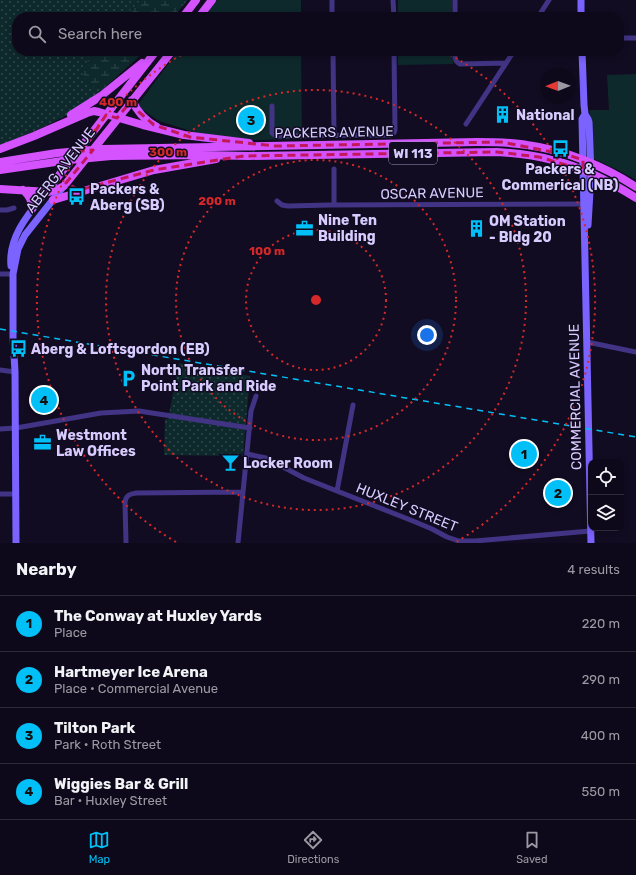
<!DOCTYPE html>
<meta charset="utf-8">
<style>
:root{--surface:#0e091a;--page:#171223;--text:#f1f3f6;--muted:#9b9aa2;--line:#2e2a39;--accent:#00c0f7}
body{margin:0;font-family:Rubik,sans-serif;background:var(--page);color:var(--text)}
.controls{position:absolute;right:12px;bottom:12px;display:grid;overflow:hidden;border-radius:8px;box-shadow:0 2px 6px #0003}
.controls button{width:36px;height:36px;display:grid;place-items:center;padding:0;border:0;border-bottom:1px solid var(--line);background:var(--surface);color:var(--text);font:20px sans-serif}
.compass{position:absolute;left:540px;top:68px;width:36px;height:36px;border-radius:50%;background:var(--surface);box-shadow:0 2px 6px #0003;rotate:269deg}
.you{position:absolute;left:427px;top:335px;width:14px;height:14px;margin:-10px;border:3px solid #fff;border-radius:50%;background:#1a73e8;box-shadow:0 0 0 6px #1a73e833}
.badge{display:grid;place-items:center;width:26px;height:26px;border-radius:50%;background:var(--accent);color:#111;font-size:13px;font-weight:700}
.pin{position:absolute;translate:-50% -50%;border:2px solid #fff;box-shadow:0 1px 4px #0006}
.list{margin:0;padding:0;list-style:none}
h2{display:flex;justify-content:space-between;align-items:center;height:52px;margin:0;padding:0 16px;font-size:17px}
h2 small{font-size:13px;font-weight:400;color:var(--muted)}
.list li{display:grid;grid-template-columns:26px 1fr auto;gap:12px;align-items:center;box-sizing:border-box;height:56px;padding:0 16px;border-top:1px solid var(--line)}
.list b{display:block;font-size:15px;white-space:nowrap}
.list p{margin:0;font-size:13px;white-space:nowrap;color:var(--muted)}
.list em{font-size:13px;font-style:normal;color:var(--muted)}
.icon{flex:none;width:22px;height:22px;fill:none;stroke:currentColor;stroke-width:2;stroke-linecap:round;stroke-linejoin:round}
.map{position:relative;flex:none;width:636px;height:543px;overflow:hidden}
.search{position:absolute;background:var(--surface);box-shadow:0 2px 6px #0003;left:12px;right:12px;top:12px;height:44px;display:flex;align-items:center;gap:10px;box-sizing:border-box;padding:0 14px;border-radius:16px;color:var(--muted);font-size:15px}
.sheet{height:276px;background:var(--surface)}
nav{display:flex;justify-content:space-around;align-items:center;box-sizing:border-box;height:56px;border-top:1px solid var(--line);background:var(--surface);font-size:11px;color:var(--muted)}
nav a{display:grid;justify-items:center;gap:2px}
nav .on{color:var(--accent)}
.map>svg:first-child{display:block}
.grass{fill:url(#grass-dots)}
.wetland{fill:url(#wetland-marsh)}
.park{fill:#0e292c}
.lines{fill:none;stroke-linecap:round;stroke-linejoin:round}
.street{stroke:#413484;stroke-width:5}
.secondary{stroke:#7a63ff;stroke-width:7}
.primary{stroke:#d453ff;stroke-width:8}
.rail{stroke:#00c0f7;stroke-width:1.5;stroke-dasharray:6 5;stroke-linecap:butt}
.marked{fill:none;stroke:#c2185b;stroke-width:3;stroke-dasharray:8 5;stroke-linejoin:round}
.ring{fill:none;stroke:#d62828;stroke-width:2;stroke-dasharray:2 4}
.labels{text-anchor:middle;stroke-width:3;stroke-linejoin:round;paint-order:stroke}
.shield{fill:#120c22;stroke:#9d92bd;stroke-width:1}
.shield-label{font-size:13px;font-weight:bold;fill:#d8ccff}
.poi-label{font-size:14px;font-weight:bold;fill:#d8ccff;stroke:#120c22;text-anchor:start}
.street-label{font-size:14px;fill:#d8ccff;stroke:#120c22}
.centre{fill:#d62828;stroke:#120c22;stroke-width:2}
.ring-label{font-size:12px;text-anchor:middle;font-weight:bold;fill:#d62828;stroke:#120c22;stroke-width:3;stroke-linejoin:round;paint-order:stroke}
</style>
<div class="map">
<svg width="636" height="543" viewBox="0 0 636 543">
<defs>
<pattern id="grass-dots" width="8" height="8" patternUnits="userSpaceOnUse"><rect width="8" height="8" fill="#0e292c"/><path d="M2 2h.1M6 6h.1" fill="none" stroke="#30474c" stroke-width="1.8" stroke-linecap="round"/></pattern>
<pattern id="wetland-marsh" width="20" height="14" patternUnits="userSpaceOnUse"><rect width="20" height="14" fill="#0e292c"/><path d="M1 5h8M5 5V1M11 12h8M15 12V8" fill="none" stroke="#30474c"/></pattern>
</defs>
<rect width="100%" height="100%" fill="#120c22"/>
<path class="grass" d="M0,0h141l-17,17h-107v34h77l-13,20 9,14 13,4c-8,6 -16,13 -24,19 -25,15 -52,27 -79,37z
M179,363l71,13 -7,80 -79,-1 1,-36h3z"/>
<path class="wetland" d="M141,0h47l-15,17h-49z
M94,51h51l-42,38 -13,-4 -9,-14z"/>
<path class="park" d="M217,0h84v17h-97z
M398,0h54v17h-54z
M178,51h123l1,88 -50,1 -58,-8 -35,-11 -22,-15z
M398,51h54l1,13 -55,1z
M636,74v106l-18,-10 -24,-11 -1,-3 -1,-33 -3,-13h20l-2,-35z"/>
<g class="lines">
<path class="street" d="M332,0v17
M393,0l1,17
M455,17v-17
M538,17l11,-17
M619,38h17
M333,51l1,84
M455,51c0,6 -1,10 5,13l46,-1
M272,106v27l4,3 115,-1 3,-2 1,-3 -1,-79
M466,124l48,-73
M334,169v36
M277,201l5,4 6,1 41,-1 257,-1
M0,210h7l7,-2
M0,274h13
M587,342l49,10
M0,370l15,2
M0,429l16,-1 85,-15 38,-2 111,17
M247,454l19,4 38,20 109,43 19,8 15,8 12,4h16l115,-10
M337,491l16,-86
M0,494h16
M126,543l-1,-41c1,-7 5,-8 11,-9l107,-1
M238,543l13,-132 5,-15"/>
<path class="secondary" d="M581,0v17
M582,51l2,54 1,9 3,5 1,3 2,52 -3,51
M585,114l-3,5 9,424
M11,266c-3,-29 18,-53 35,-74
M16,543l-1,-171 -2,-35v-63l5,-25 7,-14 38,-48"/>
<path class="primary" d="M183,17l13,-17
M199,17l13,-17
M132,100c5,12 14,21 25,27
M71,115l30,-19 41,-33
M0,149l34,-13 53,-23 7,-2 5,1 44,13 41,10 65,8
M0,162l57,-9 46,-4 374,-7c17,0 33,0 50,3 38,5 77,21 109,42
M0,170l69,-10 42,-4 92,-1 45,1 249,-4c19,1 37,3 55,8 29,7 59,22 84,38
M0,189l49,3 7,-2 8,-4 108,-135
M23,190c7,6 9,11 9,19
M46,192l110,-141
M53,200l101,-30 62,-11"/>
<path class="rail" d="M0,329l636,108"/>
</g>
<path class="marked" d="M132,100l7,12 15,13 36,12 85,9 226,-4 67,13 15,5v10l-44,-13 -42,-5 -253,4 -90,14 -75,20 -13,-7 27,-33 -11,1 24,-36 11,3z"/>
<g class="ring">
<circle cx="316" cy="300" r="70"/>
<circle cx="316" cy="300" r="140"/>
<circle cx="316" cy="300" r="210"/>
<path d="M176 542A280 280 0 0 1 187 52M445 52A280 280 0 0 1 456 542"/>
</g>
<defs>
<symbol id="building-bare" viewBox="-9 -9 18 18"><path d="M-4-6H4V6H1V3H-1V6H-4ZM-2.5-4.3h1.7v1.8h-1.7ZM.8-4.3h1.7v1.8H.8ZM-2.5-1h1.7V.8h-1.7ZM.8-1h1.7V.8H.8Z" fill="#00c0f7" stroke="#120c22" stroke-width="2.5" paint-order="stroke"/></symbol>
<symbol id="bus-bare" viewBox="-9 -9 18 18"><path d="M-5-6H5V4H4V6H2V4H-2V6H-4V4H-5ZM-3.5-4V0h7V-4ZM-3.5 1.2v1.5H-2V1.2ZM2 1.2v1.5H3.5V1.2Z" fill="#00c0f7" stroke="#120c22" stroke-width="2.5" paint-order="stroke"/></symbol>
<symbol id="office-bare" viewBox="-9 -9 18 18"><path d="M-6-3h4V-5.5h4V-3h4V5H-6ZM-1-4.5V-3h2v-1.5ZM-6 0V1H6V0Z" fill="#00c0f7" stroke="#120c22" stroke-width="2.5" paint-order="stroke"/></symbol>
<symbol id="parking-bare" viewBox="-9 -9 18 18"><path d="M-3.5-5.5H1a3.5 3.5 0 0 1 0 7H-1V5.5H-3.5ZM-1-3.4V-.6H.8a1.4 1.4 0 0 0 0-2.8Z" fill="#00c0f7" stroke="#120c22" stroke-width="2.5" paint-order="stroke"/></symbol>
<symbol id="bar-bare" viewBox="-9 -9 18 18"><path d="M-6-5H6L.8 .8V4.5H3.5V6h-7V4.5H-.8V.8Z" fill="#00c0f7" stroke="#120c22" stroke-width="2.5" paint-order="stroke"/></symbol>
</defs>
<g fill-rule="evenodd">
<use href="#building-bare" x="490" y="102" width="25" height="25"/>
<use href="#bus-bare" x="548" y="136" width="25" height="25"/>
<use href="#bus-bare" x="64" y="184" width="25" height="25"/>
<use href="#office-bare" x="292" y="216" width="25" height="25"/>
<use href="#building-bare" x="464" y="216" width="25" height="25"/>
<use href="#bus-bare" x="6" y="336" width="25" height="25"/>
<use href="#parking-bare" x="116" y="366" width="25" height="25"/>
<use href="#office-bare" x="30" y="430" width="25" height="25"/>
<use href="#bar-bare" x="218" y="450" width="25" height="25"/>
</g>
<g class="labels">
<rect class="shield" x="389" y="142" width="48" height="22" rx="3"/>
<g class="shield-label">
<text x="413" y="158">WI 113</text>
</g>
<g class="poi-label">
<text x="516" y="120">National</text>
<text x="560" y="174" text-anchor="middle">Packers &amp;<tspan x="560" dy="16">Commerical (NB)</tspan></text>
<text x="90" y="194">Packers &amp;<tspan x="90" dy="16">Aberg (SB)</tspan></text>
<text x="318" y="225">Nine Ten<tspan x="318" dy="16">Building</tspan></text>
<text x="489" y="226">OM Station<tspan x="489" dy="16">- Bldg 20</tspan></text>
<text x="31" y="354">Aberg &amp; Loftsgordon (EB)</text>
<text x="141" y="375">North Transfer<tspan x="141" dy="16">Point Park and Ride</tspan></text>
<text x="56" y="440">Westmont<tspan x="56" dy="16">Law Offices</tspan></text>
<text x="243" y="468">Locker Room</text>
</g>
<g class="street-label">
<text transform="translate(334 132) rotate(-1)" y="5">PACKERS AVENUE</text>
<text transform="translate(60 170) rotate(-52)" y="5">ABERG AVENUE</text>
<text transform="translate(432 193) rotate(-1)" y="5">OSCAR AVENUE</text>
<text transform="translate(575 397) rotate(-91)" y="5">COMMERCIAL AVENUE</text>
<text transform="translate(407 507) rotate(22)" y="5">HUXLEY STREET</text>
</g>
</g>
<circle cx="316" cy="300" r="6" class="centre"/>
<g class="ring-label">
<text x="118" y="106">400 m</text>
<text x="168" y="156">300 m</text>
<text x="217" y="205">200 m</text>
<text x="267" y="255">100 m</text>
</g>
</svg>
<div class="controls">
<button><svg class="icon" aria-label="locate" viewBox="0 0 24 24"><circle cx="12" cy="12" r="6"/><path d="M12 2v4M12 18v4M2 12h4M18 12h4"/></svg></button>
<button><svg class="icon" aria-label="layers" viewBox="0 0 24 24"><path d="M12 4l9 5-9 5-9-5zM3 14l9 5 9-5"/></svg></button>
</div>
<svg class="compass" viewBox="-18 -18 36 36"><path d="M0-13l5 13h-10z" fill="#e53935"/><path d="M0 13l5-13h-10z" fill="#9b9aa2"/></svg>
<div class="you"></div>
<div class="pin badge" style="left:524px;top:454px">1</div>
<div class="pin badge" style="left:558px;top:493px">2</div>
<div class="pin badge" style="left:251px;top:120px">3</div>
<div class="pin badge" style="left:44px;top:400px">4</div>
<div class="search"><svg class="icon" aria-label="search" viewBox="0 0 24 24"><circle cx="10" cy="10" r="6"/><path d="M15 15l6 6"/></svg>Search here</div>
</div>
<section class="sheet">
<h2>Nearby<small>4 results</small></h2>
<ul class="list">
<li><span class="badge">1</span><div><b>The Conway at Huxley Yards</b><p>Place</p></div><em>220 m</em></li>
<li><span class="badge">2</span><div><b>Hartmeyer Ice Arena</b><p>Place · Commercial Avenue</p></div><em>290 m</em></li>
<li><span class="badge">3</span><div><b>Tilton Park</b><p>Park · Roth Street</p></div><em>400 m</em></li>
<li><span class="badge">4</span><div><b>Wiggies Bar &amp; Grill</b><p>Bar · Huxley Street</p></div><em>550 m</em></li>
</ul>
</section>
<nav>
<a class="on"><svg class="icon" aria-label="map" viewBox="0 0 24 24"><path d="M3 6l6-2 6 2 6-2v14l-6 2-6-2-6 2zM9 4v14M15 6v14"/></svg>Map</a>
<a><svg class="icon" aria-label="directions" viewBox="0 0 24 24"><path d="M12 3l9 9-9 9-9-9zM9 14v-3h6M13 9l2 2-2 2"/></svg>Directions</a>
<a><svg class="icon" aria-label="saved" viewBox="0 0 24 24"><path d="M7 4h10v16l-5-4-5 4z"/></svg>Saved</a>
</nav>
